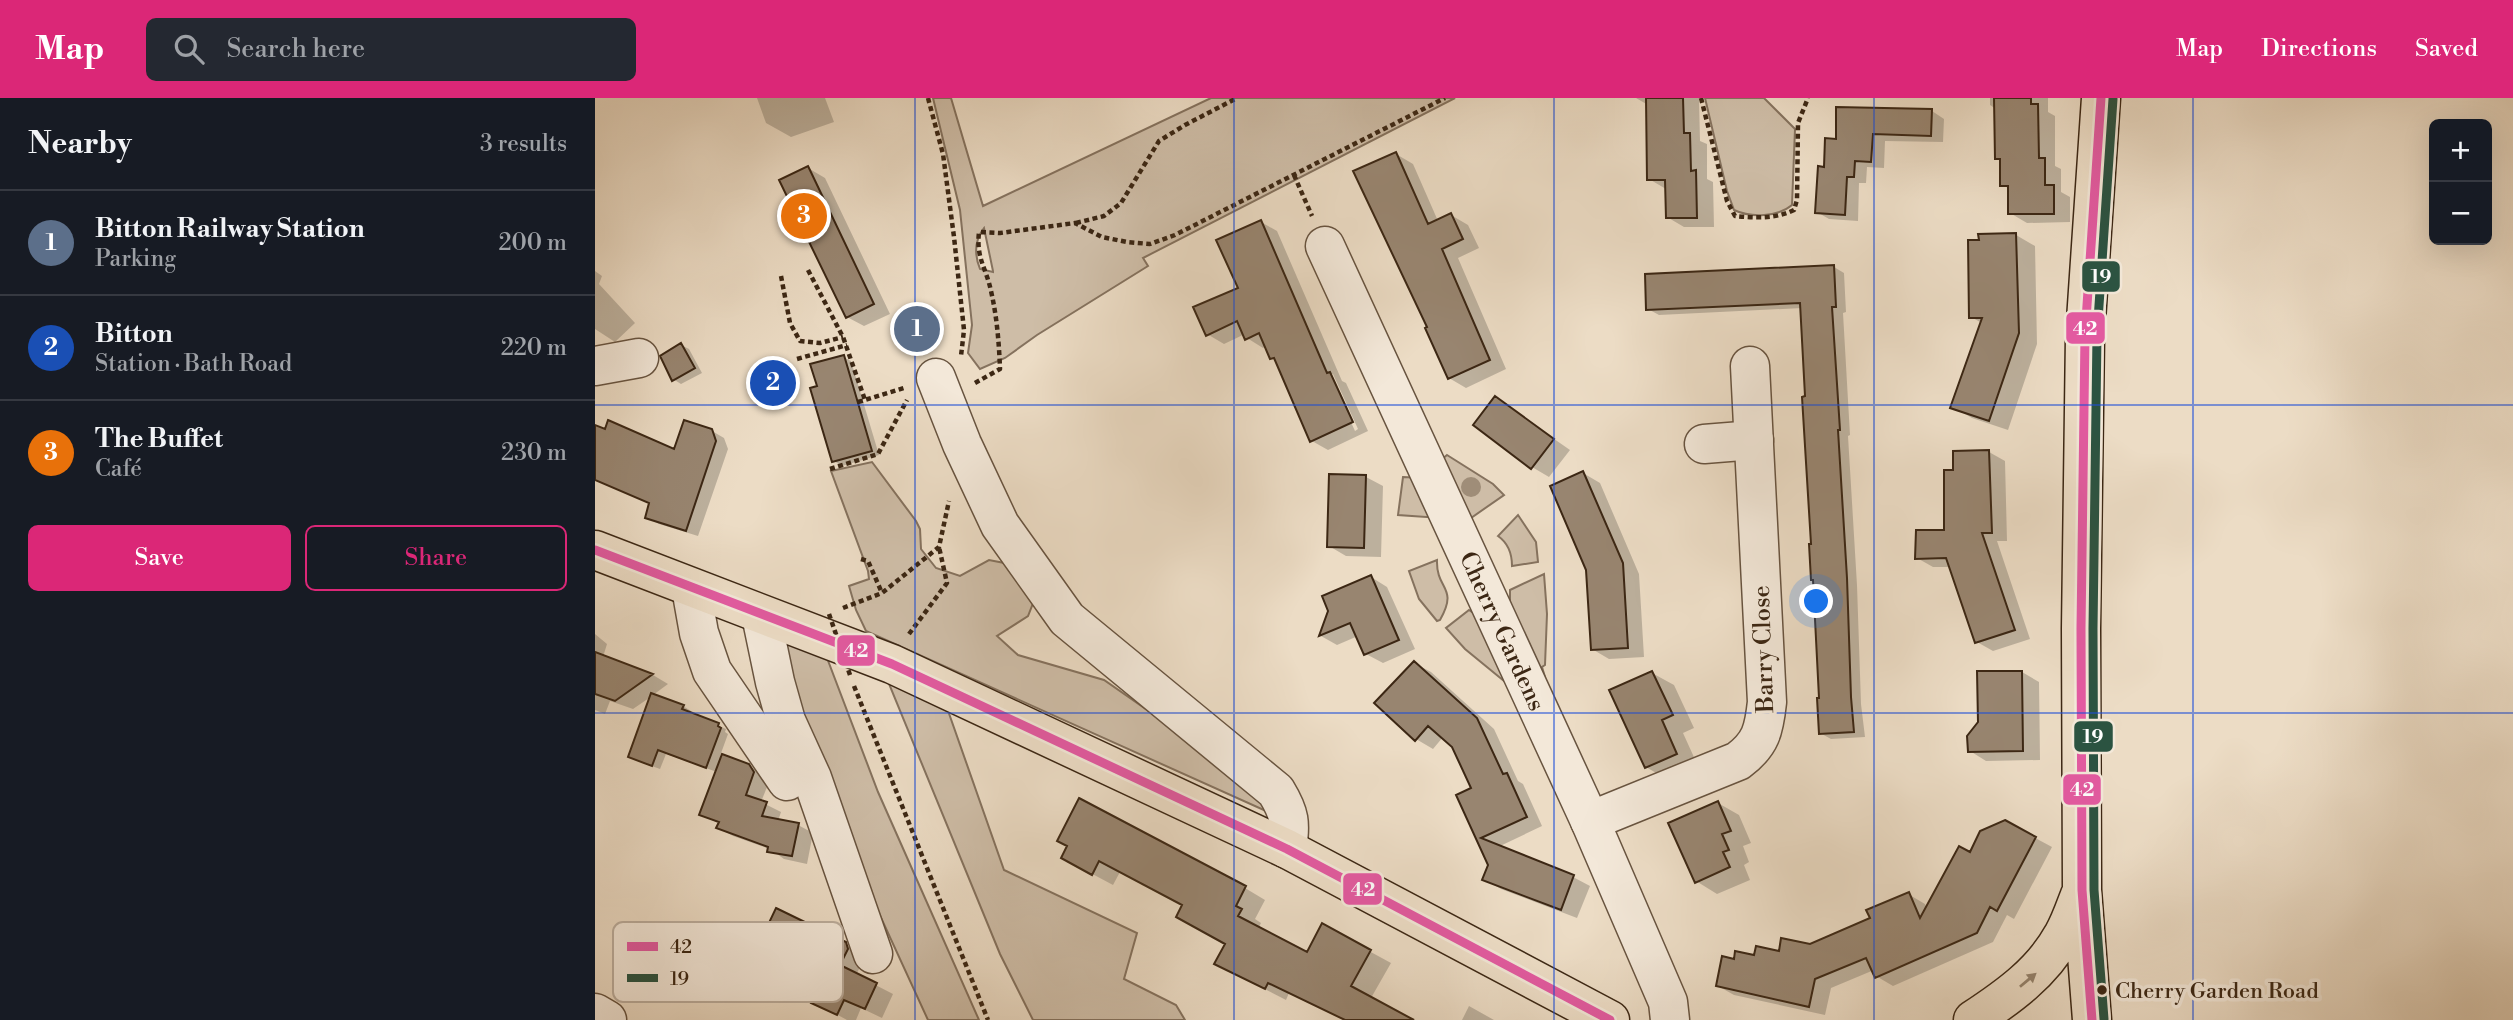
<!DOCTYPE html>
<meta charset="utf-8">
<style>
:root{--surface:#171b24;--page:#242831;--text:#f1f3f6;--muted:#9ea1a6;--line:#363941;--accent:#db2777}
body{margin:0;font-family:"Libre Bodoni",serif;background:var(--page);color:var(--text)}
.controls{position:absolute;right:21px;top:21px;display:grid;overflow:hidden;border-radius:10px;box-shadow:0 7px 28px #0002}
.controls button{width:63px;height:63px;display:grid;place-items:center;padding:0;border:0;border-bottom:2px solid var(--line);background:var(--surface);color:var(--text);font:35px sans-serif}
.you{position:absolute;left:1222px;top:504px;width:24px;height:24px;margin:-18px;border:5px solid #fff;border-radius:50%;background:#1a73e8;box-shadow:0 0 0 10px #1a73e833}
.badge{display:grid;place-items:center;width:46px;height:46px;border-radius:50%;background:var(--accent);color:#fff;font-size:23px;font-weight:700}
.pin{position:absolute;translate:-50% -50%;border:4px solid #fff;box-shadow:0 2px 7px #0006}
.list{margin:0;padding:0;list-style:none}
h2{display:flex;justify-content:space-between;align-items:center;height:91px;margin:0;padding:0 28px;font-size:30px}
h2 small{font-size:23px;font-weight:400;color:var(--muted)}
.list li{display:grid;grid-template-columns:46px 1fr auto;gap:21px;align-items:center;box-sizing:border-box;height:105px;padding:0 28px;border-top:2px solid var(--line)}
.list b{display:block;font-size:26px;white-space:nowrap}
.list p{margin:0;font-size:23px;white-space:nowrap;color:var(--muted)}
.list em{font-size:23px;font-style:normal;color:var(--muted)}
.actions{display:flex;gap:14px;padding:21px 28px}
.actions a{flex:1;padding:16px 0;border:2px solid var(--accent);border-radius:10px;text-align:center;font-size:24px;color:var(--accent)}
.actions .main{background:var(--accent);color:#fff}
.icon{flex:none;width:38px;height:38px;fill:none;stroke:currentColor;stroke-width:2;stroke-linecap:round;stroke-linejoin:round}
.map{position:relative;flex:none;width:1918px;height:922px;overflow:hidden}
header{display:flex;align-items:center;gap:42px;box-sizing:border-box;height:98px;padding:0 35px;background:var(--accent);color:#fff}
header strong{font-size:33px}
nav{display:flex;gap:38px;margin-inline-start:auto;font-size:24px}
.search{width:490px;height:63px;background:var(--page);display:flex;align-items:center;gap:18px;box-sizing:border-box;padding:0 24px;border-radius:10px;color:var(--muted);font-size:26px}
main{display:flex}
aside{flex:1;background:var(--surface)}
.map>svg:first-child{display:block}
.green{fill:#cebda7;stroke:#85725e;stroke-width:2;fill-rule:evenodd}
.shadow{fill:#0003;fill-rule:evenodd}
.building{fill:#988570;stroke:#3c2714;stroke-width:2}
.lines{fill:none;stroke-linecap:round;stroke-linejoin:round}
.minor-casing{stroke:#685440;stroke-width:41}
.major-casing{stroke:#3c2714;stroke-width:41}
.path{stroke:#3c2714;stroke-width:4.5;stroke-dasharray:5 3.5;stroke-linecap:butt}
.minor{stroke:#f3e8d9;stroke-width:38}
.major{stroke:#ecdcc5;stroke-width:38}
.path-bridge{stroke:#3c2714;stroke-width:4.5;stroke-dasharray:5 3.5;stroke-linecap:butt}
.bus-1-casing{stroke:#f3e8d9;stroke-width:14}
.bus-2-casing{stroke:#f3e8d9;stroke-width:14}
.bus-1{stroke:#e35aa1;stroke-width:9}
.bus-2{stroke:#2b5341;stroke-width:9}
.tree{fill:#9f8d78}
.oneway{fill:#94826c}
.grid{fill:none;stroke:#1d4ed8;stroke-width:2;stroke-opacity:0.55}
.bus-dot{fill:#3c2714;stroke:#f3e8d9;stroke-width:2.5}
.labels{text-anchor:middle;stroke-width:7;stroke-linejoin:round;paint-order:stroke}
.bus-label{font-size:22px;fill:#3c2714;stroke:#f3e8d9;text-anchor:start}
.street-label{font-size:24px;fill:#3c2714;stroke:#f3e8d9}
.key{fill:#f3e8d9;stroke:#bcae9e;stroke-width:2}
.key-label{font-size:19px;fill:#3c2714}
.line-badge{stroke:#f3e8d9;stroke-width:2.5}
.badge-label{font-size:19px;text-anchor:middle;font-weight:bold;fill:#fff}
</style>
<header>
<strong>Map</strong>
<div class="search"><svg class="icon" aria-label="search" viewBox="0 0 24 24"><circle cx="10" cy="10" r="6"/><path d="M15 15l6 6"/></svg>Search here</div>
<nav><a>Map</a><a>Directions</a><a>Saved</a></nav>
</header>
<main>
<aside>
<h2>Nearby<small>3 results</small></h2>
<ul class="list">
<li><span class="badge" style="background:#5c6f8a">1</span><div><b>Bitton Railway Station</b><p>Parking</p></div><em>200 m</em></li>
<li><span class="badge" style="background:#1a4fb4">2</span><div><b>Bitton</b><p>Station · Bath Road</p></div><em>220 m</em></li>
<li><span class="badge" style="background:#e8710a">3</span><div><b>The Buffet</b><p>Café</p></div><em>230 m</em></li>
</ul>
<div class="actions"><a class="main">Save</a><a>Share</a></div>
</aside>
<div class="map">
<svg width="1918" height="922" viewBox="0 0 1918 922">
<rect width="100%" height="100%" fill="#ecdcc5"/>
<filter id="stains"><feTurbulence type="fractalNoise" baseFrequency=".00286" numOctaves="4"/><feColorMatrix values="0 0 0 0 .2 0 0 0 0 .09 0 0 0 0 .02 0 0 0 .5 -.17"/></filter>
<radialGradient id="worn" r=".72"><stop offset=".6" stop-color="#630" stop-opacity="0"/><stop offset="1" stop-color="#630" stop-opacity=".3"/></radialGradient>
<path class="green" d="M338,0h18l32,108 228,-108h244l-312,160 5,8 -111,69 -32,23 -25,11 -12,-16 4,-28 -12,-115zM389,130l9,43v1l-13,-3c-6,-15 -6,-28 4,-41z
M1110,0h59l31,31 -3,76c-14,12 -41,13 -58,5l-7,-19z
M852,357l46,29 11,11 -33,23 -30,-58z
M277,364l44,59 4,8 1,20 15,19 24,8 29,-16 36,7 12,26 -9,23 -31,20 21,19 86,25 164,114 -2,17 -400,-180 -10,-21 -7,-24 20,-7 -1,-8 -37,-100z
M808,379l19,1 18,40 -42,-3z
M923,417l18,27 2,20 -26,4c0,-13 -4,-23 -14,-30z
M842,462c-1,31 22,26 3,60l-3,1 -18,-22 -10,-28z
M949,476l3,40 -2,51 -3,2 3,10 -4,2 -31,-73v-16z
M874,512l13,9 22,62 -39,-32 -19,-21z
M172,537l60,23 51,134 101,228h-51l-124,-270z
M292,581l59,26 58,165 133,63 -13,46 52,26 9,15h-152l-33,-66z"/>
<path class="shadow" d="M162,0h68l9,24 -43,15 -25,-14z
M1041,0h63l1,43 7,3v35l6,3 1,45h-30l-17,-10 -1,-28 -17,-10 -1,-74z
M1395,0h58v14l7,4v50l6,3v23l9,5v25l-43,1 -17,-10v-24l-8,-4v-24l-6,-3v-49l-6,-4z
M1337,13l12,8 -1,23 -58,-1 -1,27 -17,-1 -1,16h-7l-1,38 -29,-2 -12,-7 9,-44 11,-27z
M801,56l17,10 25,57 13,-6 17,10 11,23 -21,10 48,111 -40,19 -17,-10 -20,-50z
M213,70l17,10 65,136 -26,12 -17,-9z
M666,124l16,9 65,150 4,2 22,48 -40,19 -16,-9 -35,-80 -5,-3 -6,-12 -3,2 -16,-10 -2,-4 -21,10 -17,-10 33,-46zM734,276h4l25,55 -3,2z
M1421,137l19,11 2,98 -29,86 -36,-12 -19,-11 29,-84 -11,-6z
M1239,169l10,6 2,39 -3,1 7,122 -2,1 9,149 4,119 4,33 -34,2 -11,-6 1,-33 -19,-392 -143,7 -11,-6z
M0,173l7,5 -3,8 36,39 -20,19 -20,-13z
M86,247l8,4 13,24 -21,11 -8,-5z
M248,259l8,4 28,94 -37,11 -8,-5 -15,-73z
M900,300l75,52 -21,27 -17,-10 -56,-42z
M0,329l81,24 36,-20 12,7 4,11 -30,87 -39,-12 -12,-7 4,-13 -56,-24z
M1394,354l16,9 2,80h-10l33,98 -37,12 -16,-9 -26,-75h-18l-16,-9 29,-27z
M988,375l17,10 39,91 5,83 -35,2 -17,-10z
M771,379l17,9 -2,71 -35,-1 -17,-10z
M776,479l16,10 28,62 -32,14 -17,-9 -8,-18 -21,9 -16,-9 9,-25z
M0,536l12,10 -4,13 50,18 15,9 -15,11 30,11 8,5 -1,3 36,15 -1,3 3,2 -8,22 28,9 16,10 5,7 -8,20 20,10 -3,9 20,4 15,8 -6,31 -23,-5 -14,-10 -37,-13 -15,-8 2,-4 -18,-9 15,-43 -51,-18 -6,15 -22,-8 14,-65 -19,13 -23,-8 -5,13 -10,-4z
M819,565l17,9 63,57 24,52 5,3 19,42 -44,21 75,30 17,9 -13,32 -76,-29 -17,-10 6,-14 -32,-69 15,-7 -20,-43 -10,-9 -10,12 -17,-10z
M1427,574l17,10 1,78 -54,1 -16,-10z
M1057,575l22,12 20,43 -11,5 15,33 -30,14 -22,-13z
M1123,705l21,12 12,28 -8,3 6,16 -5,3 6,15 -33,14 -21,-13z
M1410,724l47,25 -38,72 -7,-4 -14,27 -100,44 -17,-10 -2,-6 -43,18 -6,27 -91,-20 -16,-9 17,-25 45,-8 30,-8 62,-26 36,-25 17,10 2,5 44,-55z
M474,748l176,42 20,12 -10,19 6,4 -3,6 50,25 15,-28 68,37 -20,35 39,22h-64l-57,-27 -3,7 -49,-25 -10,-31 -43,-39 -64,-33 -7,13 -30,-16z
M250,846l17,10 2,5 -8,16 37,19 -11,24 -21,-10 -5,12h-9l-33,-18z
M874,908l25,14h-32z"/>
<path class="building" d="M1051,0h37l1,35h6l1,38 5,-1 1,48h-31l-1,-38h-18z
M1399,0h37v6h7l1,54h6v27h9v29h-46v-28h-8v-27h-5z
M1241,9l96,2 -1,27 -58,-2 -2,28 -16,-1 -1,16h-7l-2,38 -30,-2 3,-47 6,1 1,-29 11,1z
M801,54l32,72 23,-11 12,26 -21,10 48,111 -42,19 -23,-51 2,-1 -74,-156z
M213,68l66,138 -28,14 -67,-138z
M666,122l66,153 3,-1 23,50 -43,20 -36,-84 -4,1 -11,-26 -14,7 -8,-19 -31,15 -13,-29 45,-19 -22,-48z
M1421,135l3,100 -30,88 -39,-13 32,-90h-13l-1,-78h11l-1,-6z
M1239,167l2,42h-4l8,123h-2l9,148 4,119 3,35 -35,2 -2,-36h2l-6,-118h-2l-2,-36h2l-9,-147 3,-1 -5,-93 -154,7 -1,-36z
M86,245l14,25 -23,13 -12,-25z
M249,257l28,96 -40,11 -22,-74 7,-2 -7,-22z
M900,298l59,43 -23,30 -58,-44z
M13,322l66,29 10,-29 28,9 4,12 -30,90 -41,-13 4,-15 -54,-23v-55l10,4z
M1394,352l3,83h-10l33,97 -40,13 -29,-85 -31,1 1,-29h28v-60h9v-19z
M988,373l40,92 5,85 -37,2 -5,-80 -36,-84z
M734,376l37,1 -2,73 -37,-1z
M776,477l28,65 -35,15 -14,-32 -31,13 9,-25 -6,-15z
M0,554l58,22 -38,27 -20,-7z
M819,563l63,57 26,56 4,-1 20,44 -46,21 93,37 -13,35 -79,-30 6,-15 -32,-70 15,-7 -19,-41 -24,-21 -13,15 -41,-38z
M1057,573l21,44 -11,5 15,34 -32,14 -36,-78z
M1382,573h45l1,80 -55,1 -1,-16 11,-14z
M56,595l33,12 -2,4 37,14 -1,3 3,2 -15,40 -48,-18 -6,16 -24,-9z
M127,656l27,10 5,8 -8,23 21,7 -5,14 37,7 -7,33 -25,-4 1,-5 -52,-19 3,-6 -20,-7z
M484,700l167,88 -10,20 6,3 -4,7 69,36 15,-29 49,27 -20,36 63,34h-69l-77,-37 -3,6 -51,-25 11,-20 -49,-27 6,-12 -83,-44 -7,14 -31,-17 6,-12 -10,-5z
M1123,703l13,30 -9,3 7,16 -6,2 7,15 -35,16 -27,-60z
M1410,722l31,17 -39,74 -7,-4 -13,26 -102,45 -9,-20 -51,21 -6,28 -93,-21 6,-30 12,3 1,-8 19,4 2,-9 23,5 2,-13 29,6 60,-26 -4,-8 43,-18 11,26 39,-72 11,6 10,-21z
M181,810l70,34 2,7 -8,16 37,18 -12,26 -21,-9 -7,15 -26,-12 2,-4 -65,-32z"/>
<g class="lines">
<defs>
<g id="minor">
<path id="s1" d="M730,148l265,575 78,181 2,18"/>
<path d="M0,268l44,-8"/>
<path d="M341,280l26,66 38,81 67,94 209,172c14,23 15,32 11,58"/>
<path d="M1109,346l50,-4"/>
<path d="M96,490l8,45 13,38 75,110"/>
<path d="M166,517l14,67 11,39 26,57 61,176"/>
<path d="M995,723l148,-60c23,-17 26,-31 29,-59l-17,-336"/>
<path d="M0,915l12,7"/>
</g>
<path id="major" d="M0,452l297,114 395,185 323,171
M1378,922c35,-23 69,-47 90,-85 7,-12 12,-27 17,-40
M1497,922l-10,-130 -1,-261 4,-294 16,-237"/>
</defs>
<use href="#minor" class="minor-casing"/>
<use href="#major" class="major-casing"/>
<path class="path" d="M333,0l15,56 11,83 10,93 -3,26
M1106,0l26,103 8,15c19,2 41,3 59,-6l3,-10 1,-77 10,-25
M699,77l18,41
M481,125l28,-7 17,-13 38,-62 26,-16 52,-27
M213,172l35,67 22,63
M186,178l9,47 10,18 20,2 23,-6
M202,261l50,-14
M380,285l25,-14c-1,-26 -3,-52 -9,-78 -5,-24 -15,-32 -12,-59l21,1 75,-10 27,14 25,5 23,2 25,-9 270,-137
M263,304l46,-14
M235,371l48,-15 29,-54
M266,461l7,2 14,32
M248,510l39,-15 57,-46 10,-46
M314,536l38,-51 -8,-36
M259,588l134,334"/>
<use href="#minor" class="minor"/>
<use href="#major" class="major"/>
<path class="path-bridge" d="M234,516l21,61"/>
<defs>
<path id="bus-1" d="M0,452l297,114 395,185 323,171
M1497,922l-10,-130 -1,-261 4,-294 16,-237"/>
<path id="bus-2" d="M1509,921l-10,-129 -1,-261 4,-294 16,-236"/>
</defs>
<use href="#bus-1" class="bus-1-casing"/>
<use href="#bus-2" class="bus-2-casing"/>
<use href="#bus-1" class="bus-1"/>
<use href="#bus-2" class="bus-2"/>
</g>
<circle class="tree" cx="876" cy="389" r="10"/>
<defs><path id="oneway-solid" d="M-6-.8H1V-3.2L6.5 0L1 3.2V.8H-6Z" transform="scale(1.75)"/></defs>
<use class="oneway" href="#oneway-solid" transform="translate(1433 882) rotate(-40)"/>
<path class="grid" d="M320,0v922M639,0v922M959,0v922M1279,0v922M1598,0v922M0,307h1918M0,615h1918"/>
<circle class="bus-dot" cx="1507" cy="892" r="6"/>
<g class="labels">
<g class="bus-label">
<text x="1520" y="900">Cherry Garden Road</text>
</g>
<g class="street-label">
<text dy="8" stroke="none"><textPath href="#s1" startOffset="424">Cherry Gardens</textPath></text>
<text transform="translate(1168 551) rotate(-92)" y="8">Barry Close</text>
</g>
</g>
<rect x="18" y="824" width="230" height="80" rx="10" class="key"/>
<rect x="32" y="844" width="31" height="9" fill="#e35aa1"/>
<rect x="32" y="876" width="31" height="8" fill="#2b5341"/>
<g class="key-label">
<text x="75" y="855">42</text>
<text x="75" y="887">19</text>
</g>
<g class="line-badge">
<rect x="1486" y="162" width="40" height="33" rx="7" fill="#2b5341"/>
<rect x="1470" y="213" width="41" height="34" rx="7" fill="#e35aa1"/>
<rect x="241" y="536" width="40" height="33" rx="7" fill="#e35aa1"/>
<rect x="1478" y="622" width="41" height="33" rx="7" fill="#2b5341"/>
<rect x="1467" y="675" width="40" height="33" rx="7" fill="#e35aa1"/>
<rect x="747" y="774" width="41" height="34" rx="7" fill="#e35aa1"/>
</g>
<g class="badge-label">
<text x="1506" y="185">19</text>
<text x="1490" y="237">42</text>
<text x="261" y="559">42</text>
<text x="1498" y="645">19</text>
<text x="1487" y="698">42</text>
<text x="768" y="798">42</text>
</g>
<rect width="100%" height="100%" filter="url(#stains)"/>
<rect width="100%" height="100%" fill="url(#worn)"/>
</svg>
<div class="controls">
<button>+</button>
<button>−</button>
</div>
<div class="you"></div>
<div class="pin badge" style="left:322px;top:231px;background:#5c6f8a">1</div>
<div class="pin badge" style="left:178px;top:285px;background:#1a4fb4">2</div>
<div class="pin badge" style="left:209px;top:118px;background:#e8710a">3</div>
</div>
</main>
